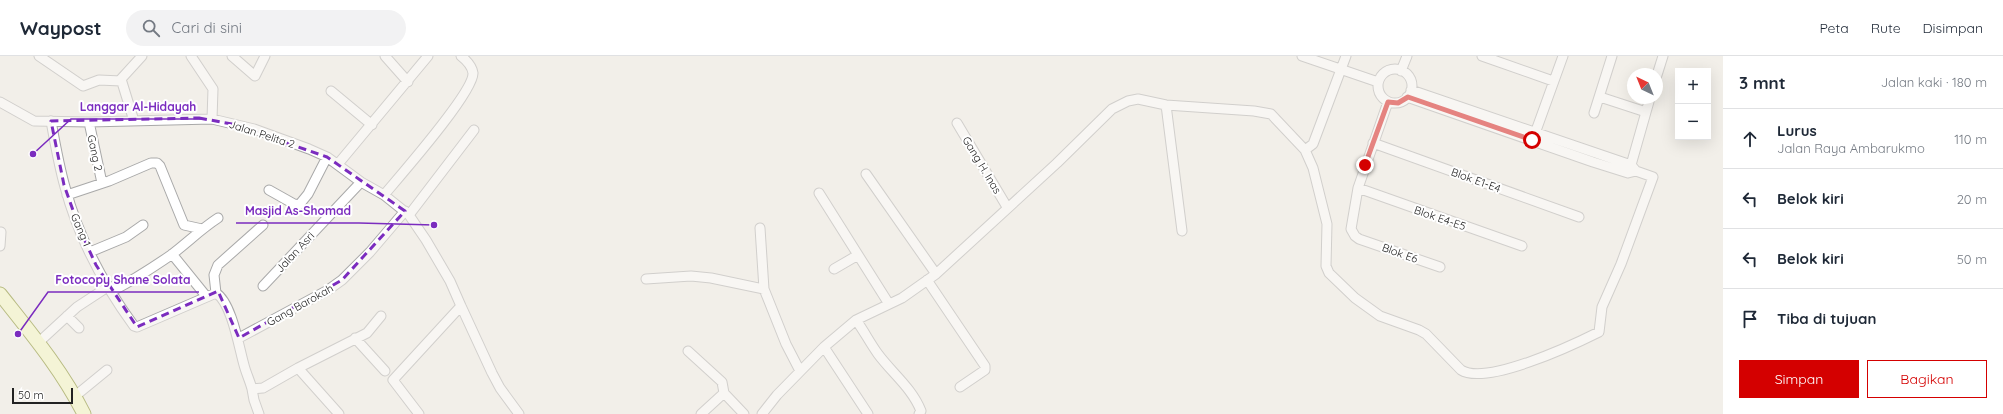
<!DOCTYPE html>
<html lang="id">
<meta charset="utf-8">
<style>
:root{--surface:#fff;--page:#f2f2f3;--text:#1f2937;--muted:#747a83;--line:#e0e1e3;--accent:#d40000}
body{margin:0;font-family:Quicksand,sans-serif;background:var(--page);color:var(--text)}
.controls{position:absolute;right:12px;top:12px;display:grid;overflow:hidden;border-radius:0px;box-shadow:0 4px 16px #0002}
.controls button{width:36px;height:36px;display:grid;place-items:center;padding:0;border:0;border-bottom:1px solid var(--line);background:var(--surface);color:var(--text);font:20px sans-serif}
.compass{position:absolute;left:1627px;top:12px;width:36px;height:36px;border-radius:50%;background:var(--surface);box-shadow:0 4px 16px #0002;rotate:317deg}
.scale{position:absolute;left:12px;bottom:10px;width:61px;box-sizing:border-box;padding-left:4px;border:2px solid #222;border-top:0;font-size:11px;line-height:14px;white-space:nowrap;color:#222;-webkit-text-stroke:3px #fff;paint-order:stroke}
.stop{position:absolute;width:12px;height:12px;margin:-9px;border:3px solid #d40000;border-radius:50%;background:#fff}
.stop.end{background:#d40000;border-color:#fff;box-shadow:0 1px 4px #0008}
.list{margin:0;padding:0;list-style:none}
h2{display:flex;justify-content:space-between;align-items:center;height:52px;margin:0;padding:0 16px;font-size:17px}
h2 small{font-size:13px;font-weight:400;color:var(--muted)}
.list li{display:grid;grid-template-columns:26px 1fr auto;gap:12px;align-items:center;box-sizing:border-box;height:60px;padding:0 16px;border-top:1px solid var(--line)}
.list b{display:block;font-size:15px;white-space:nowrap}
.list p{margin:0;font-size:13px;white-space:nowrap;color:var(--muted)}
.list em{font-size:13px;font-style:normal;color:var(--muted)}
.actions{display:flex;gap:8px;padding:12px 16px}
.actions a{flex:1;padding:9px 0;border:1px solid var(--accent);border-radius:0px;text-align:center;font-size:14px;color:var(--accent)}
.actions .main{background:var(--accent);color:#fff}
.icon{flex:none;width:22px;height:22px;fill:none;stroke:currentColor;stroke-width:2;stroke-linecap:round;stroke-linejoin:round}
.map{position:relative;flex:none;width:1723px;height:358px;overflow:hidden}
header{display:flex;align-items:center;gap:24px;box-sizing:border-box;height:56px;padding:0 20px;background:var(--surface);border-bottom:1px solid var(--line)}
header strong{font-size:19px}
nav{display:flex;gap:22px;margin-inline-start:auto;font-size:14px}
.search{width:280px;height:36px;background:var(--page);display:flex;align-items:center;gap:10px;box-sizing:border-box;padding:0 14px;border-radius:22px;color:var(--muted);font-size:15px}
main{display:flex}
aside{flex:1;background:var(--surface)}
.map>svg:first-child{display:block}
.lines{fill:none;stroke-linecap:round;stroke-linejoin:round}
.street-casing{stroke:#a9a9a9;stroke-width:11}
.secondary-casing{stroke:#707d05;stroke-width:15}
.street{stroke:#fff;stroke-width:9}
.secondary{stroke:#f7fabf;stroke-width:13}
.route{stroke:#d40000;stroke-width:5}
.marked{fill:none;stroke:#7b2cbf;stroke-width:3;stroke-dasharray:8 5;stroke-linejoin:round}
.labels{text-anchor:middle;stroke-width:4;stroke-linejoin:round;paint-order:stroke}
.street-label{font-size:11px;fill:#222;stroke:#fff}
.leader{fill:none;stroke:#7b2cbf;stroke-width:1.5}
.callout-dot{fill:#7b2cbf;stroke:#fff;stroke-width:1.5}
.callout-label{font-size:12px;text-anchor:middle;font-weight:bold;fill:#7b2cbf;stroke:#fff;stroke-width:4;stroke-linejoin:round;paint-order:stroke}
</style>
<header>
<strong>Waypost</strong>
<div class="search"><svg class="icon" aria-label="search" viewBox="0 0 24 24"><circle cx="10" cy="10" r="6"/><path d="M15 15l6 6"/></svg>Cari di sini</div>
<nav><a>Peta</a><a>Rute</a><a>Disimpan</a></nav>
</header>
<main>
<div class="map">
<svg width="1723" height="358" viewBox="0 0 1723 358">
<rect width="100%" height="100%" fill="#f2efe9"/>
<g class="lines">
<defs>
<path id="street" d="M39,0l44,30 16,-6 22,1
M191,0l22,33 -1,30
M232,0l23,20 10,-20
M385,0l23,26
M1302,0l76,26
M1482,0l71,25
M1378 30a17 17 0 1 1 34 0a17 17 0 1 1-34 0Z
M1401,15l6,-15
M1657,19l6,-19
M331,35l41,34
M1407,41l186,65 35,11 8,-2
M1600,41l46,15
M0,46l34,19 55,1 123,-3 42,10 55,20 18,8 34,25 23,13 25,20 17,25 24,41 11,25 -68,74 26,34
M1388,46l-30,86 -7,41 4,7 4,3 81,28
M1166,49l16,126
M1594,57l18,-57
M51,65c4,22 8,45 14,66 13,49 39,98 69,139l3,1 79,-34c16,10 23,55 28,72 2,8 6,16 8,24l11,-1 35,-20 41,46
M134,65l-13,-42 21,-23
M89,66l13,61
M957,67l50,84
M1533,83l30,-83
M1373,87l206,74
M1305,94l8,-6 33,-88
M338,108l90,-108
M1631,109l19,-67
M866,118l70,100
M1358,132l164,58
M269,134l25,14 5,1 9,-11 19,-37
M819,137l70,111
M67,139l42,-14 42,-18h6l3,3 24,59 18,4
M384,139c15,-18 90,-103 89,-122 -1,-7 -7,-13 -12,-17
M409,159l65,-85
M760,172l4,61 22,55 14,27
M0,190l1,-14
M90,196l36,-15 17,-12
M172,198l34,42
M834,213l24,-14
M646,223l45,-3 20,2 53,11
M927,224l58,86v4l-25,17
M263,230l98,-104
M112,235c20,-10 40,-23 59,-36 16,-12 30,-26 47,-37
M216,237l-2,-18 4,-10 45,-40
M461,250l31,67 8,15 19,26
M67,260l12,12
M856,264c8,11 14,23 22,34 14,19 34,34 43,57l-2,3
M239,282l89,-48 14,-10 28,-28 35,-41
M355,282l30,33
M39,286l38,-35 32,-21
M824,291l44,67
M688,295l34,31 2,11 20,21
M298,312l69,-35 14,-17
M252,333l2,11 5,14
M74,341l33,-27
M701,358l23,-21
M762,358l15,-19 47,-48 32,-27 46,-22 34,-24 121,-111 55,-54 16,-8 10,-2 28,6 88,6 17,3 34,36 8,18 14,56 -1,42 3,7 26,25 25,18 39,14 7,4 35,36c25,16 112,-25 138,-38l3,-25 19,-43 32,-87 -17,-6 -5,-6 -220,-75"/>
<path id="secondary" d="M0,238c30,38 62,76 84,120"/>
</defs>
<use href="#street" class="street-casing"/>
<use href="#secondary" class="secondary-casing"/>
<use href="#street" class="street"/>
<use href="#secondary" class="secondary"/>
</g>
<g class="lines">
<path class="route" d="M1365,109l23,-63 10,1 10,-6 124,43"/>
</g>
<path d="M0 0H1723V358H0ZM199,62l33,6 95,33 78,54 -63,69 -103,58 -21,-47 -81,36 -41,-62 -16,-35 -16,-45 -13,-64z" fill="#f2efe9" fill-opacity=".55" fill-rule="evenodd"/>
<path class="marked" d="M199,62l33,6 95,33 78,54 -63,69 -103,58 -21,-47 -81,36 -41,-62 -16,-35 -16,-45 -13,-64z"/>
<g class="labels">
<g class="street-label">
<text transform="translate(262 78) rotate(18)" y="4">Jalan Pelita 2</text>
<text transform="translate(95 97) rotate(78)" y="4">Gang 2</text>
<text transform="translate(982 109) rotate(59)" y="4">Gang H. Inas</text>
<text transform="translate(1476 124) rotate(20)" y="4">Blok E1-E4</text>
<text transform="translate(1440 162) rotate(19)" y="4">Blok E4-E5</text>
<text transform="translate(81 174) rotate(67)" y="4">Gang 1</text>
<text transform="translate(295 196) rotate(-47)" y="4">Jalan Asri</text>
<text transform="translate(1400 197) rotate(20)" y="4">Blok E6</text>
<text transform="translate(300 249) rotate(-29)" y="4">Gang Barokah</text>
</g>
</g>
<path class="leader" d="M33 98L71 63H204M434 169L359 167H236M18 278L48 236H199"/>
<g class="callout-dot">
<circle cx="33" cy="98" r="4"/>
<circle cx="434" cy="169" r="4"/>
<circle cx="18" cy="278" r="4"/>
</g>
<g class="callout-label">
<text x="138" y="55">Langgar Al-Hidayah</text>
<text x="298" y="159">Masjid As-Shomad</text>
<text x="123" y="228">Fotocopy Shane Solata</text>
</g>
</svg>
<div class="controls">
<button>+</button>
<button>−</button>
</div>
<svg class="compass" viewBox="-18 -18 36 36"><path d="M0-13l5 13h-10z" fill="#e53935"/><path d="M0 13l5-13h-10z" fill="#747a83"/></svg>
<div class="scale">50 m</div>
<div class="stop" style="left:1532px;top:84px"></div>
<div class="stop end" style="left:1365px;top:109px"></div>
</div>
<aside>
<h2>3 mnt<small>Jalan kaki · 180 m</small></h2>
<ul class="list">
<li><svg class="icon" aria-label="ahead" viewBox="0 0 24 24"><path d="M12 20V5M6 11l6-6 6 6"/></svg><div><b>Lurus</b><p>Jalan Raya Ambarukmo</p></div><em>110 m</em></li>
<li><svg class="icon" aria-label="left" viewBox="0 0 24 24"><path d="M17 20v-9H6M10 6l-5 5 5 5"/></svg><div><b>Belok kiri</b></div><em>20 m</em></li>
<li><svg class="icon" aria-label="left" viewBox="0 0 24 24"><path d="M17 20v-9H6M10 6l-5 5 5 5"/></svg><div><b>Belok kiri</b></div><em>50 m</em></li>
<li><svg class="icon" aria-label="arrive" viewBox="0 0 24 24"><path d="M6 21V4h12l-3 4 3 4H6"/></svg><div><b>Tiba di tujuan</b></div></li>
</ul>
<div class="actions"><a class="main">Simpan</a><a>Bagikan</a></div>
</aside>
</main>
